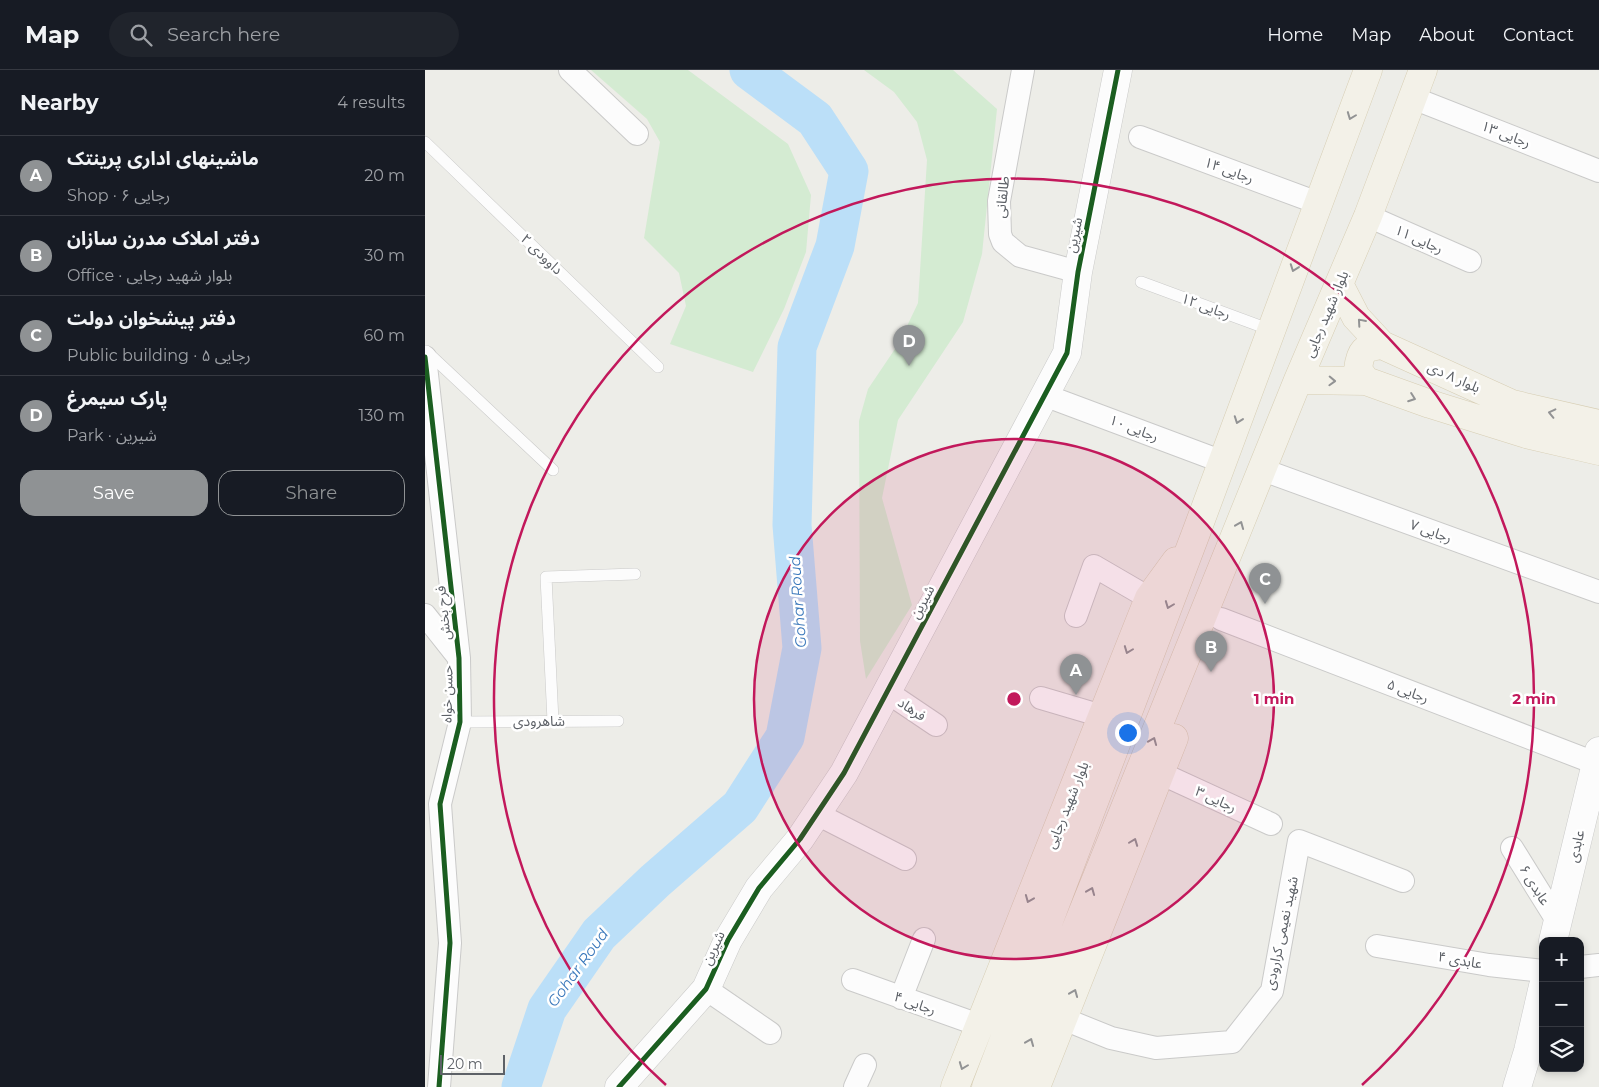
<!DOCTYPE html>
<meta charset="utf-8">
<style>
:root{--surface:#171b24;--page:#20242c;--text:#f1f3f6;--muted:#9ea1a6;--line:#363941;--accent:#8f9294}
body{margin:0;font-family:Montserrat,"Noto Sans Arabic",sans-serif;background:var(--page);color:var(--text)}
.controls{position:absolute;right:15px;bottom:15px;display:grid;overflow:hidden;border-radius:10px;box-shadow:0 2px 8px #0003}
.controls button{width:45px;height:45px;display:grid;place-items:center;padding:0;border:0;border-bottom:1px solid var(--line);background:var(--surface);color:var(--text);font:25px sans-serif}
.scale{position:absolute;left:15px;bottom:12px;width:65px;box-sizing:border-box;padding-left:5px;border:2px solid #5d6167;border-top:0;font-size:14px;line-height:18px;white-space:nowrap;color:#5d6167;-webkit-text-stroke:4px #fff;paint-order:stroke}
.you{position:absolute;left:702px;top:662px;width:18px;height:18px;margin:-12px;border:4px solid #fff;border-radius:50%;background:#1a73e8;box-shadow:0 0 0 8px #1a73e833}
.badge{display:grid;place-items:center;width:32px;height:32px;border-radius:50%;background:var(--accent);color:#fff;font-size:16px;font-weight:700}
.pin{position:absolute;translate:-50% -41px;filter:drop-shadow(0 1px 2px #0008)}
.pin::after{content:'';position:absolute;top:26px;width:18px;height:15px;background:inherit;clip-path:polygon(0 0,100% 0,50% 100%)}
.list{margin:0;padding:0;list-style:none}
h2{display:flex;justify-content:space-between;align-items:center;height:65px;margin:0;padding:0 20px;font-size:21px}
h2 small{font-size:16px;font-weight:400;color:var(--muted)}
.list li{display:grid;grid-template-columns:32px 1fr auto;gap:15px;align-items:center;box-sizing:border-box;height:80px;padding:0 20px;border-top:1px solid var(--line)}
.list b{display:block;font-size:19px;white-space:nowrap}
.list p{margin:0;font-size:16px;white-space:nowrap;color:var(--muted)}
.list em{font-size:16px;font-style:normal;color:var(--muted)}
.actions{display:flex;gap:10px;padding:15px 20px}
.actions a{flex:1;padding:11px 0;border:1px solid var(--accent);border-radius:15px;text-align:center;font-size:18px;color:var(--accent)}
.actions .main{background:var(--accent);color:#fff}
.icon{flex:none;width:28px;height:28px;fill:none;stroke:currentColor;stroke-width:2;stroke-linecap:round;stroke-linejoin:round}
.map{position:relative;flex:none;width:1174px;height:1017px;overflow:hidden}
header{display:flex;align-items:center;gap:30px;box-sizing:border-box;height:70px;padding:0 25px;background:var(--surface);border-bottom:1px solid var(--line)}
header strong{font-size:24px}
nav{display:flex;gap:28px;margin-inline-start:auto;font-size:18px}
.search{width:350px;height:45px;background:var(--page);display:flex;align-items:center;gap:12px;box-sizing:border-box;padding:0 18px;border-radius:28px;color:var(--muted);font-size:19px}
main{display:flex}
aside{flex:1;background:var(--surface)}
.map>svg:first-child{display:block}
.green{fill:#d4ebd2}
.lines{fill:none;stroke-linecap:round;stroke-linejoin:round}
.river{stroke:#bbdff8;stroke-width:39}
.service-casing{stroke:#cacac9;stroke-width:12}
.minor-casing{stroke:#cacac9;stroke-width:24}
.tertiary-casing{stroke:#cacac9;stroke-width:29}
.primary-casing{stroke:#d7ceb4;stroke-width:29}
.service{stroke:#fcfcfc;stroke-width:11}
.minor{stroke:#fcfcfc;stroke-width:22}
.tertiary{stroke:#fcfcfc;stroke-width:28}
.primary{stroke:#f3f1e8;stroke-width:28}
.cycleway-casing{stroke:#fff;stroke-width:8}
.cycleway{stroke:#1b5e20;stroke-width:5}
.oneway{stroke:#929394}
.ring{fill:none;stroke:#c2185b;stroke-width:2.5}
.labels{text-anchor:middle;stroke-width:5;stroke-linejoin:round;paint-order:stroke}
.street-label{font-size:14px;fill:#5d6167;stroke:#fff}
.water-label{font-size:15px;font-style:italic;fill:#3a78bb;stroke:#fff}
.centre{fill:#c2185b;stroke:#fff;stroke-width:2.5}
.ring-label{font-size:15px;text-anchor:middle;font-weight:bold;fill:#c2185b;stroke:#fff;stroke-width:5;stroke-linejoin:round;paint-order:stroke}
</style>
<header>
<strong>Map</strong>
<div class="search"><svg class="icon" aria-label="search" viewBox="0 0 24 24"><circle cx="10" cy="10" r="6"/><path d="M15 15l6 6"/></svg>Search here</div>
<nav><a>Home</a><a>Map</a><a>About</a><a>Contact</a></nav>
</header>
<main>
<aside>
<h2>Nearby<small>4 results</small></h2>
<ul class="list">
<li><span class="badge">A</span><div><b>ماشینهای اداری پرینتک</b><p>Shop · رجایی ۶</p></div><em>20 m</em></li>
<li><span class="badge">B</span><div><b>دفتر املاک مدرن سازان</b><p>Office · بلوار شهید رجایی</p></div><em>30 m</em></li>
<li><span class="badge">C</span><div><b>دفتر پیشخوان دولت</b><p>Public building · رجایی ۵</p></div><em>60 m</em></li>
<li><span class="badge">D</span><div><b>پارک سیمرغ</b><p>Park · شیرین</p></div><em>130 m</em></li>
</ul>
<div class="actions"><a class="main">Save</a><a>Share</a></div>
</aside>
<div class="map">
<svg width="1174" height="1017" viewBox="0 0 1174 1017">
<rect width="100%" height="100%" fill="#edede8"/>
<path class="green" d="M166,0h97l100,74 23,51 -5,57 -22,57 -31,63 -83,-28 16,-38 -7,-33 -35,-35 16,-96 -13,-23z
M439,0h89l44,39 -15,145 -19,68 -65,98 -16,78 30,107 -46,74 -6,-38 -1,-220 9,-32 31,-46 19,-40 9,-143 -10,-38 -23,-30z"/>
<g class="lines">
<path class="river" d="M96,1017l26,-78 52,-75 56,-53 85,-74 45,-70 17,-89 -10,-123 5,-178 38,-101 14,-75 -34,-52 -66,-49"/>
<defs>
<path id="service" d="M0,72l233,225
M716,212l130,48
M1,281l127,119
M128,651l-7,-144 89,-3
M35,652l158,-1"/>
<path id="minor" d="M145,0l67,64
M598,0l-24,131 1,33 3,8 17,14 58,16
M988,28l186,73
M715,67l178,66
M943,146l102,45
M0,287l34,301 1,64 -20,82 10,139 -11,144
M619,325l179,67
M838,400l336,122
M0,545l34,43
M651,546l18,-50 55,32
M796,549l374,144
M462,622l49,33
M616,628l61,18
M735,703l111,51
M392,744l88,45
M1087,778l46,74
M952,876l112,19 54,6
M1155,897l19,-2
M428,910l126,45
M281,919l64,44
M476,928l23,-59
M639,949l47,19 45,10 76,-6 40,-51 27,-150 104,40
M430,1017l10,-22"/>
<path id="tertiary" d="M1128,871l46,-190
M194,1017l87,-98 22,-49 31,-52 41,-49 44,-66 223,-420 11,-81 40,-202
M1092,1017l11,-36 15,-65"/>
<path id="primary" d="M914,214l17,33 26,28 130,59 87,20
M873,310l68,1 64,23 96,30 73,17
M941,311l-8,-11c2,-19 6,-23 24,-25
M530,1017l194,-489 27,-37
M561,1017l210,-554 172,-463
M587,1017l286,-707 70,-164 55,-146
M611,1017l138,-349"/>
</defs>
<use href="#service" class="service-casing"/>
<use href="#minor" class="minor-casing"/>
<use href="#tertiary" class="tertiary-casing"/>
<use href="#primary" class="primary-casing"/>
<use href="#service" class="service"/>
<use href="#minor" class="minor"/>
<use href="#tertiary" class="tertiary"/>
<use href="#primary" class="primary"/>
<defs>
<path id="cycleway" d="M0,287l34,301 1,64 -20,82 10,139 -11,144
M194,1017l87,-98 22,-49 31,-52 41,-49 44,-66 223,-420 11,-81 40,-202"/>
</defs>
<use href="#cycleway" class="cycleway-casing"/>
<use href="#cycleway" class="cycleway"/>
</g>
<defs><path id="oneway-chevron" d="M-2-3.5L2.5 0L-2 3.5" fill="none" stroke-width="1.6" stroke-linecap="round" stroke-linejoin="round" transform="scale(1.25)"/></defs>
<g class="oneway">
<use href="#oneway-chevron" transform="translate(926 46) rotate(111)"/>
<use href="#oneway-chevron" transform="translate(869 198) rotate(110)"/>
<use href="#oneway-chevron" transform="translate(936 252) rotate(-131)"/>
<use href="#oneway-chevron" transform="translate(907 311) rotate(2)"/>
<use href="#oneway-chevron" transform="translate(987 328) rotate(20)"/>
<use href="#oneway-chevron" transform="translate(1127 343) rotate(-167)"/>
<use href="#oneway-chevron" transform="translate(813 350) rotate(110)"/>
<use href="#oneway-chevron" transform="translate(815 455) rotate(-68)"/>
<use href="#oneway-chevron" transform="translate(744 535) rotate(111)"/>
<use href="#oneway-chevron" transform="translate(703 580) rotate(111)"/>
<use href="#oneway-chevron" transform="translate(728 671) rotate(-68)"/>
<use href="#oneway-chevron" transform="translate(709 772) rotate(-69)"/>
<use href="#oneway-chevron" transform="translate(666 821) rotate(-68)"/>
<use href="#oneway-chevron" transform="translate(604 829) rotate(112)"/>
<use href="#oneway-chevron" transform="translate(649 923) rotate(-68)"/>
<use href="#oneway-chevron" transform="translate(605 972) rotate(-68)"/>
<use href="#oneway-chevron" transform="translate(538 996) rotate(111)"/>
</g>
<circle cx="589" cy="629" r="260" fill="#c2185b" fill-opacity=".12"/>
<g class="ring">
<circle cx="589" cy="629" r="260"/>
<path d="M241 1015A520 520 0 1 1 937 1015"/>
</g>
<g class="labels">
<g class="street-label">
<text transform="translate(1081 64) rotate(21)" y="5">رجایی ۱۳</text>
<text transform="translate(804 100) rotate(20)" y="5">رجایی ۱۴</text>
<text transform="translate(577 127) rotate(-84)" y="5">طالقانی</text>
<text transform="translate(649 165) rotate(-78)" y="5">شیرین</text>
<text transform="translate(994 169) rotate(24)" y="5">رجایی ۱۱</text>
<text transform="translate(117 184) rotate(44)" y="5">داوودی ۲</text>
<text transform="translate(781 236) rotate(20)" y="5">رجایی ۱۲</text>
<text transform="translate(901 244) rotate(-67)" y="5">بلوار شهید رجایی</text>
<text transform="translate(1029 307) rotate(24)" y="5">بلوار ۸ دی</text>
<text transform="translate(709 358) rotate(21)" y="5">رجایی ۱۰</text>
<text transform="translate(1006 461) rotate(20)" y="5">رجایی ۷</text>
<text transform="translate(497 532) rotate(-62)" y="5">شیرین</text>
<text transform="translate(18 543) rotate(-96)" y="5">فرح بخش</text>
<text transform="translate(983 621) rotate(21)" y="5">رجایی ۵</text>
<text transform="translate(22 624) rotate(-89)" y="5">حسن خواه</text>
<text transform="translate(487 639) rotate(34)" y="5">فرهاد</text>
<text x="114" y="656">شاهرودی</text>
<text transform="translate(791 729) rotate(25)" y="5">رجایی ۳</text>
<text transform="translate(642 735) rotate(-68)" y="5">بلوار شهید رجایی</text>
<text transform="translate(1151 776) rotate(-77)" y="5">عابدی</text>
<text transform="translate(1110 815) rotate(58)" y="5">عابدی ۶</text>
<text transform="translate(856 863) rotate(-78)" y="5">شهید نعیمی کرارودی</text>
<text transform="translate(288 878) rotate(-65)" y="5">شیرین</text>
<text transform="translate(1035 890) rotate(10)" y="5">عابدی ۴</text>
<text transform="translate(490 933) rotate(20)" y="5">رجایی ۴</text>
</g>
<g class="water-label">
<text transform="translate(373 532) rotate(-94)" y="5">Gohar Roud</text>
<text transform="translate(153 898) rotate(-54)" y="5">Gohar Roud</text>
</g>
</g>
<circle cx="589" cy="629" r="8" class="centre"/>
<g class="ring-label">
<text x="849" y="634">1 min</text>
<text x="1109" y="634">2 min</text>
</g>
</svg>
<div class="controls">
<button>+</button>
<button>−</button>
<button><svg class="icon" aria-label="layers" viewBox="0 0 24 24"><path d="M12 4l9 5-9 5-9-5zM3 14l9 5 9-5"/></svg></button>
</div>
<div class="scale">20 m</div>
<div class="you"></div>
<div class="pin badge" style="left:651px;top:625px">A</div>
<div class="pin badge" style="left:786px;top:602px">B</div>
<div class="pin badge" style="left:840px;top:534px">C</div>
<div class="pin badge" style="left:484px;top:296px">D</div>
</div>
</main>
